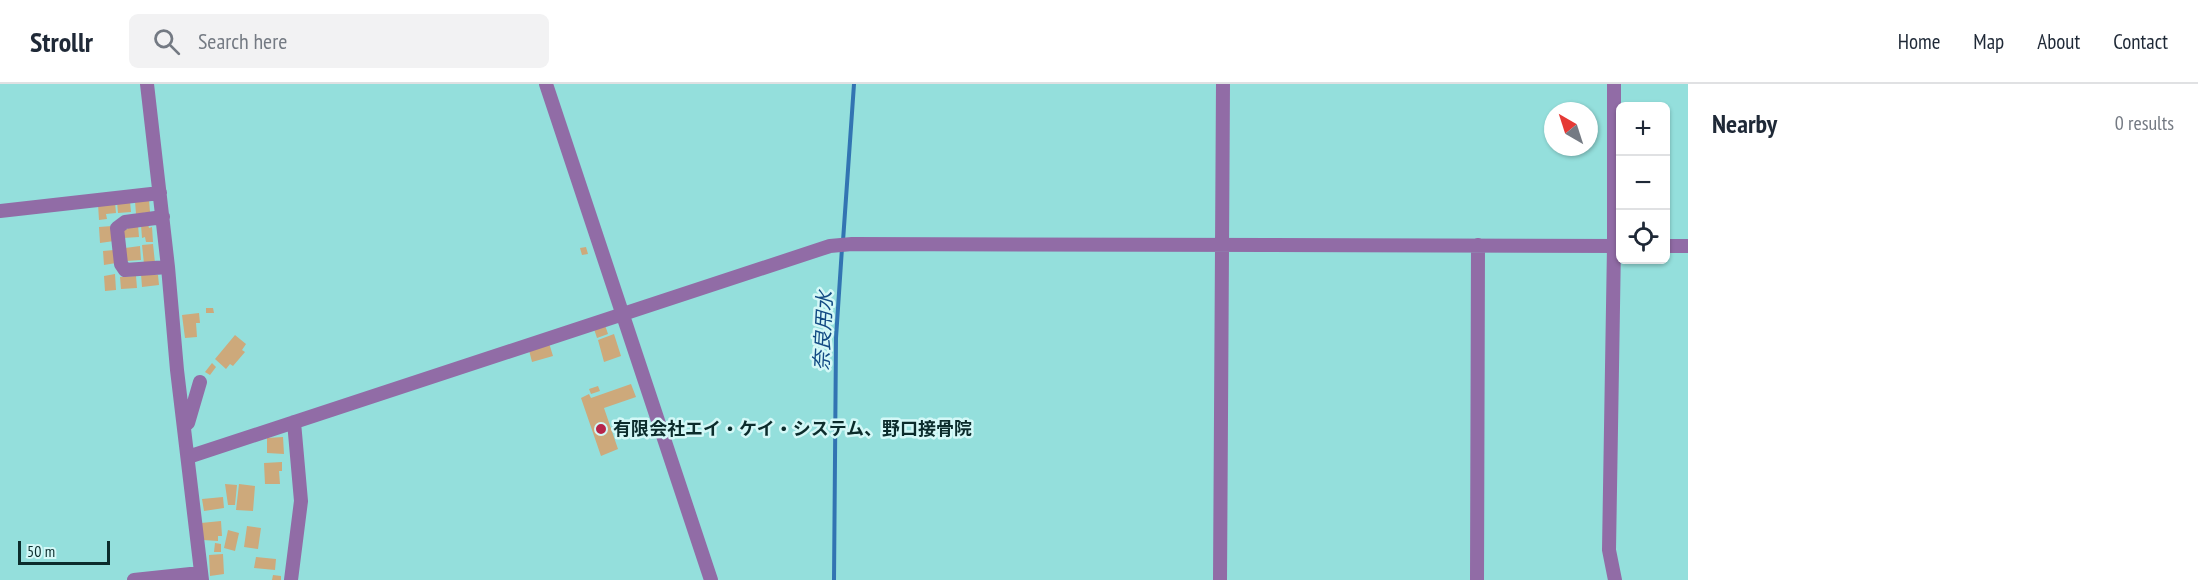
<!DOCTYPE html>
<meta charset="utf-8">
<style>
:root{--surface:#fff;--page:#f2f2f3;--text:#1f2937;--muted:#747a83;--line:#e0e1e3}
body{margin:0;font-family:"PT Sans Narrow","Noto Sans JP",sans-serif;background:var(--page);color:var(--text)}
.controls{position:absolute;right:18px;top:18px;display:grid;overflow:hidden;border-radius:9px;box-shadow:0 2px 4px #0004}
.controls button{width:54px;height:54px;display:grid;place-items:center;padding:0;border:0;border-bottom:2px solid var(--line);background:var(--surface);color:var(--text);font:30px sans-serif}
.compass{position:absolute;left:1544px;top:18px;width:54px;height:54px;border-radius:50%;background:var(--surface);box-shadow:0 2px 4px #0004;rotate:321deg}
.scale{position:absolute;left:18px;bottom:15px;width:92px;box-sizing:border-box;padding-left:6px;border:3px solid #0c2c2c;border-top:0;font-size:16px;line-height:21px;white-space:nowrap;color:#0c2c2c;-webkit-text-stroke:4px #d4f8f7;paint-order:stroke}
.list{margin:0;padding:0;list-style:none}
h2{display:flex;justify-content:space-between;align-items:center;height:78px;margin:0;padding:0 24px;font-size:26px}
h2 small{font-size:20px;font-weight:400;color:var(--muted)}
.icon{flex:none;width:33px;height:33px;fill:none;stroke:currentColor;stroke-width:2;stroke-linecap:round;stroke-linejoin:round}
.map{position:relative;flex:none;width:1688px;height:496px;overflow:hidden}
header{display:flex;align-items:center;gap:36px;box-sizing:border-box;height:84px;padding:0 30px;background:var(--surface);border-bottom:2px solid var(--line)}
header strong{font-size:28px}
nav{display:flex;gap:33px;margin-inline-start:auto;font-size:21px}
.search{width:420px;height:54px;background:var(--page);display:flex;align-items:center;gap:15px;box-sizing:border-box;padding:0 21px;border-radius:9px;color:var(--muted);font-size:22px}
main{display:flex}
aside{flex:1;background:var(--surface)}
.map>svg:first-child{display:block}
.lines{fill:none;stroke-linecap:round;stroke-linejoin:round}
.stream{stroke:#3274b2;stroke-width:4}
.building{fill:#cda97b}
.minor{stroke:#916ca6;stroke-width:14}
.poi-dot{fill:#b7254a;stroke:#d4f8f7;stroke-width:2}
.labels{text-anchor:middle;stroke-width:5;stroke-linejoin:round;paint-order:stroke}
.poi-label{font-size:18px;font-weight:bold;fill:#0c2c2c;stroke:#d4f8f7;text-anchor:start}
.water-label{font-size:20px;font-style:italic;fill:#124a83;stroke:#d4f8f7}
</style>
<header>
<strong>Strollr</strong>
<div class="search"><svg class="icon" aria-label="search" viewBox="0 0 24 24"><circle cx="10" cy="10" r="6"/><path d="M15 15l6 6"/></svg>Search here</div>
<nav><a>Home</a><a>Map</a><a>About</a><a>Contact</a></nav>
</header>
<main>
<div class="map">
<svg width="1688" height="496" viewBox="0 0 1688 496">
<rect width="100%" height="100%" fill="#94dfdc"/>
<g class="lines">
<path class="stream" d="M843,157l11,-157
M834,496l2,-242 6,-90"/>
</g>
<path class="building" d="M149,116l1,12 -14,2 -1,-13z
M130,117l1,11 -13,1 -1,-11z
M115,118l1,11 -10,1 1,5 -8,1 -1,-16z
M148,140l1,4 3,-1 1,15h-7l-1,-5 -3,1 -1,-13z
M138,141l1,12 -16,1 -1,-8 6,-1v-3z
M112,142l2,15 -14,2 -1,-16z
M153,160l2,19 -11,1 -2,-19z
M140,162l1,14 -14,1 -2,-13z
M586,163l2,7 -6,1 -2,-7z
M114,166l2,13 -12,2 -1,-14z
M151,189v2h7l1,10 -17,2 -1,-13z
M115,190l1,16 -11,1 -1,-15z
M136,192l1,12 -16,1 -1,-12z
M206,224h7l1,5h-8z
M199,229l1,10h-4l1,14 -12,1 -3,-23z
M605,241l3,9 -11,4 -3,-9z
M614,250l7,22 -17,6 -6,-22z
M235,251l11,9 -4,6 3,2 -12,14 -3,-2 -4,5 -11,-10z
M549,259l4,13 -21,6 -3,-12z
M212,279l4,4 -6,8 -5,-3z
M631,300l5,13 -32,11 14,41 -17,7 -20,-58 8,-4 2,4z
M598,302l2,5 -9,3 -2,-5z
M283,353l1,17 -17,-1v-15z
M282,378v9h-3l1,13h-15l-1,-21z
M225,400l12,1 -2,20h-7z
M239,400l16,2 -2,25 -17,-1z
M223,413l1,11 -20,3 -2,-12z
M221,437l1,15h-4v5l-15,-1 -2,-17z
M247,442l14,2 -3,21 -14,-2z
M228,446l11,3 -4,18 -11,-3z
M215,459l6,1v8h-7z
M223,470l1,20 -14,2 -1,-21z
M256,473l20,2 -1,11 -21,-2z
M273,491l8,1v4h-9z"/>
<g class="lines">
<path class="minor" d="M147,0l21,183 9,103 25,210
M546,0l165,496
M1614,0v162l-5,304 6,30
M0,127l160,-18
M163,133l-38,5 -8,6 4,36 4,6 43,-3
M1666,162h22
M188,339l12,-41
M188,373l642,-211 22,-2 768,2
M134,496l66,-7
M291,496l10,-79 -7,-79
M1220,496l3,-496
M1477,496l1,-335"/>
</g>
<circle class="poi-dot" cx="601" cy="345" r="6"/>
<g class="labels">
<g class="poi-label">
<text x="613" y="351">有限会社エイ・ケイ・システム、野口接骨院</text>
</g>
<g class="water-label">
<text transform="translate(823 247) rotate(-87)" y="7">奈良用水</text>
</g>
</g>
</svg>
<div class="controls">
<button>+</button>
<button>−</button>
<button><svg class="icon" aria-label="locate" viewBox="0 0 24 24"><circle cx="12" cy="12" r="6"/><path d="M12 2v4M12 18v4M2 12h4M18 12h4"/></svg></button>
</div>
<svg class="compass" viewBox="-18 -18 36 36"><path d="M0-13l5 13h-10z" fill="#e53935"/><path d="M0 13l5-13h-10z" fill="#747a83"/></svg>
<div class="scale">50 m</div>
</div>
<aside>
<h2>Nearby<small>0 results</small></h2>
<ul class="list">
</ul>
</aside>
</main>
